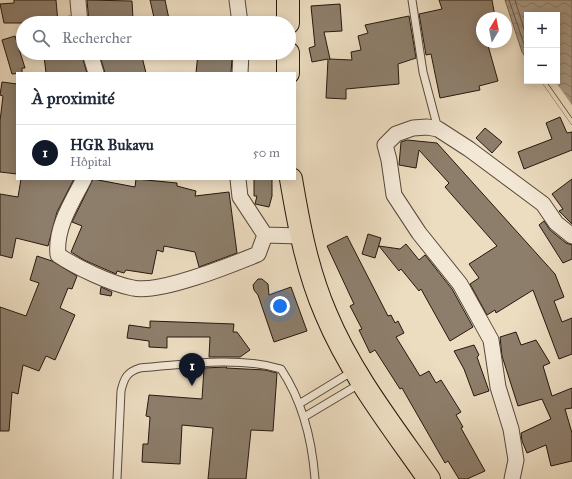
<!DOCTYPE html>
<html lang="fr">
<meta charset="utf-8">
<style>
:root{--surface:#fff;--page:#f2f2f3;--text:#1f2937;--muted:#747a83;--line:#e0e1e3;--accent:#111827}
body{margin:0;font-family:"IM FELL Great Primer",serif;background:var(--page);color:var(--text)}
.controls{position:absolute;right:12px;top:12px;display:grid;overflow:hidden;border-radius:0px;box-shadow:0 2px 10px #0003}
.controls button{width:36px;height:36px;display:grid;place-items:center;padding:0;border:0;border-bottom:1px solid var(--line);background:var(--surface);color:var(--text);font:20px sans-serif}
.compass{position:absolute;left:476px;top:12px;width:36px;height:36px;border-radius:50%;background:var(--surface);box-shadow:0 2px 10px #0003;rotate:10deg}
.you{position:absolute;left:280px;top:306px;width:14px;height:14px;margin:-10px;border:3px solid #fff;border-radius:50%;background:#1a73e8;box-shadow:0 0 0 6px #1a73e833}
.badge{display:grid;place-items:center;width:26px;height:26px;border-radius:50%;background:var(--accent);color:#fff;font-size:13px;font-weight:700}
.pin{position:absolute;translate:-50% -33px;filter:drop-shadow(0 1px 2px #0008)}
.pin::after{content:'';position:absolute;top:21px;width:14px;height:12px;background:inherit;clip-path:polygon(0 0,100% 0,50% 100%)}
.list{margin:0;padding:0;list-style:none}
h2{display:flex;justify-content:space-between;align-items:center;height:52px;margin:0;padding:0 16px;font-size:17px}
h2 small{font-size:13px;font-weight:400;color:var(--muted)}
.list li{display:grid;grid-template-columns:26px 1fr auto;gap:12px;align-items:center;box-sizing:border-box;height:56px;padding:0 16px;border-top:1px solid var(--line)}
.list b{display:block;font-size:15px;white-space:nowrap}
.list p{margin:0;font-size:13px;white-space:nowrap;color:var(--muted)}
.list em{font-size:13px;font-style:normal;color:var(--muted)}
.icon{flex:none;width:22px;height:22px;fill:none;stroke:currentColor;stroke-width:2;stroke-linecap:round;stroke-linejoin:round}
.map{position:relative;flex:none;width:572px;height:479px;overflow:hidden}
.search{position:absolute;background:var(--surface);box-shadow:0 2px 10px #0003;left:16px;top:16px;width:280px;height:44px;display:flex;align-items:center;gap:10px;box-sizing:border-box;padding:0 14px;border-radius:22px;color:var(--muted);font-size:15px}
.panel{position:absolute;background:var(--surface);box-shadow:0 2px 10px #0003;left:16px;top:72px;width:280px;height:108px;border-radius:0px}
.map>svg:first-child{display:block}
.water{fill:url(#water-waves);stroke:#756555}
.pier{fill:#ecdcc0}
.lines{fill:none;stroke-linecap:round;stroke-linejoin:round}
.shore{stroke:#68584a;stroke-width:1}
.building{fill:#8d7e6b;stroke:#27180f}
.service-casing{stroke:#58493b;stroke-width:9}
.minor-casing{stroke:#58493b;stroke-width:17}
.trunk-casing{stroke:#27180f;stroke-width:24}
.service{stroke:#f3e8d6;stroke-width:7}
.minor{stroke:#f3e8d6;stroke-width:15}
.trunk{stroke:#ecdcc0;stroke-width:22}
</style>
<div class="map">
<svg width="572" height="479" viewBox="0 0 572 479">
<defs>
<pattern id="water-waves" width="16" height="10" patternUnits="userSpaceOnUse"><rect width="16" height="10" fill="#a99984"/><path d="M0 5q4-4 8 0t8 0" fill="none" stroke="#8a7c6a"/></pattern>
</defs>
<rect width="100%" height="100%" fill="#ecdcc0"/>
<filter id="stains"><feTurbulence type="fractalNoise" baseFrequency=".005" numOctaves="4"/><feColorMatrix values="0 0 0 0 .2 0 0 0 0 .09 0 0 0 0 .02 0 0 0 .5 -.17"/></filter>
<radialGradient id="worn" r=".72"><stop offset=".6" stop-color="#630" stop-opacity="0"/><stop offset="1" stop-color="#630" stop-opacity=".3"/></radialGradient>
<path class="water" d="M505,0h67v125l-31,-44h16v-66h-30v45l-5,-8z"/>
<path class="pier" d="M541,81h14l17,24v20z"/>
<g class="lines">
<path class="shore" d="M509,0l18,53
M515,0l12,39
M546,81l26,37"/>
</g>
<path class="building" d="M14,0h42l2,23h-54l-4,-19 14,-1z
M87,0l45,1 1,18 -44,4z
M150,0h15l4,19 -14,3z
M439,0h53l3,17 -13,1v24h5l11,39 -19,5 1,4 -40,8 -9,-44 -5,1 -7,-41 23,-5z
M340,4l2,27 -18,1 6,27h-1l23,1 -1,-8 10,-2 -3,-14 10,-3 -3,-8 44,-9 7,42 -18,6 1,20 -53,5v10l-20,-1 2,-39 -16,3 -3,-14 6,-2 -4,-40z
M70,16l1,7h-8l-1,-5z
M15,36l10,32h-3v5l-10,1 -10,-34z
M65,53h16l6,20h-41l-2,-17z
M99,53h42l5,20h-41z
M198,53h12l22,6 -1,14h-35z
M2,82l15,2v90l-17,-2v-51l3,-25 -3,-1z
M560,117l7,16 5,-1v18l-48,19 -6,-17 34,-13 -6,-16z
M485,128l17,14 -10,11 -16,-15z
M407,140l30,3 118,131 9,23 -10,4 8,21 10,-4v36l-13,5 -26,-69 -37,23 -1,-3 -8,5 -17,-31 9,-6 -10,-14 28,-18 -52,-59 4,-4 -30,-33 -3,18 -17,-3 2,-23z
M21,179h53l-17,33 -9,34 -32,-8 -4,20 -12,-3v-61l18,3z
M93,179l42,8 1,-8 41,4v3l19,5 -1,5 34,-4 8,61 -38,14 -4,-15 -31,-6 -1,6 -6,-2 -5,24 -26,-4 -2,3 -7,-2 -1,3 -32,-14 -13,-8 11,-26 -10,-4z
M254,179h18v17l-3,11 -14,-3 2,-8h-3z
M572,179v45l-13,-13 4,-2 -11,-15z
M544,221l6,9 16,13 6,2v14l-9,4 -24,-38z
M368,234l13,4 -6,20 -13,-4z
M347,236l41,80 3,-1 4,8 3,-2 6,12 -8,4 24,39 9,-5 7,12 5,-3 20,32 -5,3 7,12 -2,1 24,43 -18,8h-8l-11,-18 -3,2 -43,-75 -2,1 -25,-39 -5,3 -11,-23 3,-1 -12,-23 4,-2 -27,-58z
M406,244l13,16 6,-5 27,34 21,38 -23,14 -29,-52 -2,2 -18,-22 -2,2 -20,-25 21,3z
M37,256l15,5 25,15 -5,13 -4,-1 -8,20 15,7 -20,45 -9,-4 -7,15 -16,-6 -5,29 -6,-2 -3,39h-9v-124l26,9 13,-33 -9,-3z
M258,279h4l6,5 1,11 22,-8 16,44 -33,11 -16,-47 -4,-5 -1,-5z
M101,287l11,5 -1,4 -11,-2z
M150,321l84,3 -1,8h4l13,18 -10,7h-31l1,-20h-43v11l-18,-1v-6l-22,-3 2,-13 21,3z
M516,332l5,13 15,-5 14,23 -7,3 9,30 20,-8v20l-7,1 7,24v28l-21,5 -5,-21 -19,8 -5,-12 -1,-8 30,-14 -9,-20 -24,7 -16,-50 -2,-19z
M474,345l5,10 -2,2 12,34 -15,5 -10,-27 -10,-18z
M227,367l-1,1 39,2 12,3 -4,58 -22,-1 -5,49h-38l5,-51 -31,-3 -2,39 -38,-2 1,-18h5l2,-27 -4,-1 3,-21 53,4 2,-31z"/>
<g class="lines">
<defs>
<path id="service" d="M412,0l11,72 15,57
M299,404l54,-33
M304,417l57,-34
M117,479l4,-88c3,-13 6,-19 19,-23 46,-4 97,-12 141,1 22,33 31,71 34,110"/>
<path id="minor" d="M237,0l3,23
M78,1l2,22
M90,53l6,20
M240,73l1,-20
M84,179c-12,23 -29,49 -26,76 18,12 53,29 75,33 27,6 98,-23 125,-34l7,-19
M238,179l2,18 25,38 35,1
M512,479l4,-19 -5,-31 -13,-42 -7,-47 -31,-56 -41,-51 -25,-38 -5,-35 -4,-15 11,-11 17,-6 14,-1 11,2 31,20 74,55 13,19 16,13"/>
<path id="trunk" d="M288,23v-23
M288,53v20
M291,179c8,47 16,91 35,135 25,60 66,112 103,165"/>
</defs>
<use href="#service" class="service-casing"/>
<use href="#minor" class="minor-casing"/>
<use href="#trunk" class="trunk-casing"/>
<use href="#service" class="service"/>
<use href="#minor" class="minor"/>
<use href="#trunk" class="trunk"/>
</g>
<rect width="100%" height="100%" filter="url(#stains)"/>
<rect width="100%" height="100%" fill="url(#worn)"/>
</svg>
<div class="controls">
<button>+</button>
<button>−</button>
</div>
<svg class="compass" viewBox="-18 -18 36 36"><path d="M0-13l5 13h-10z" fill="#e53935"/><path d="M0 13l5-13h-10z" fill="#747a83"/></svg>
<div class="you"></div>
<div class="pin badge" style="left:192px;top:386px">1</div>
<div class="search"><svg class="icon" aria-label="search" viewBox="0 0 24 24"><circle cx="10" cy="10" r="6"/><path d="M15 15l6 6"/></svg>Rechercher</div>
<section class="panel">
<h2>À proximité<small></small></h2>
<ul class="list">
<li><span class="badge">1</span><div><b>HGR Bukavu</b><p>Hôpital</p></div><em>50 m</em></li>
</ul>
</section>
</div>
